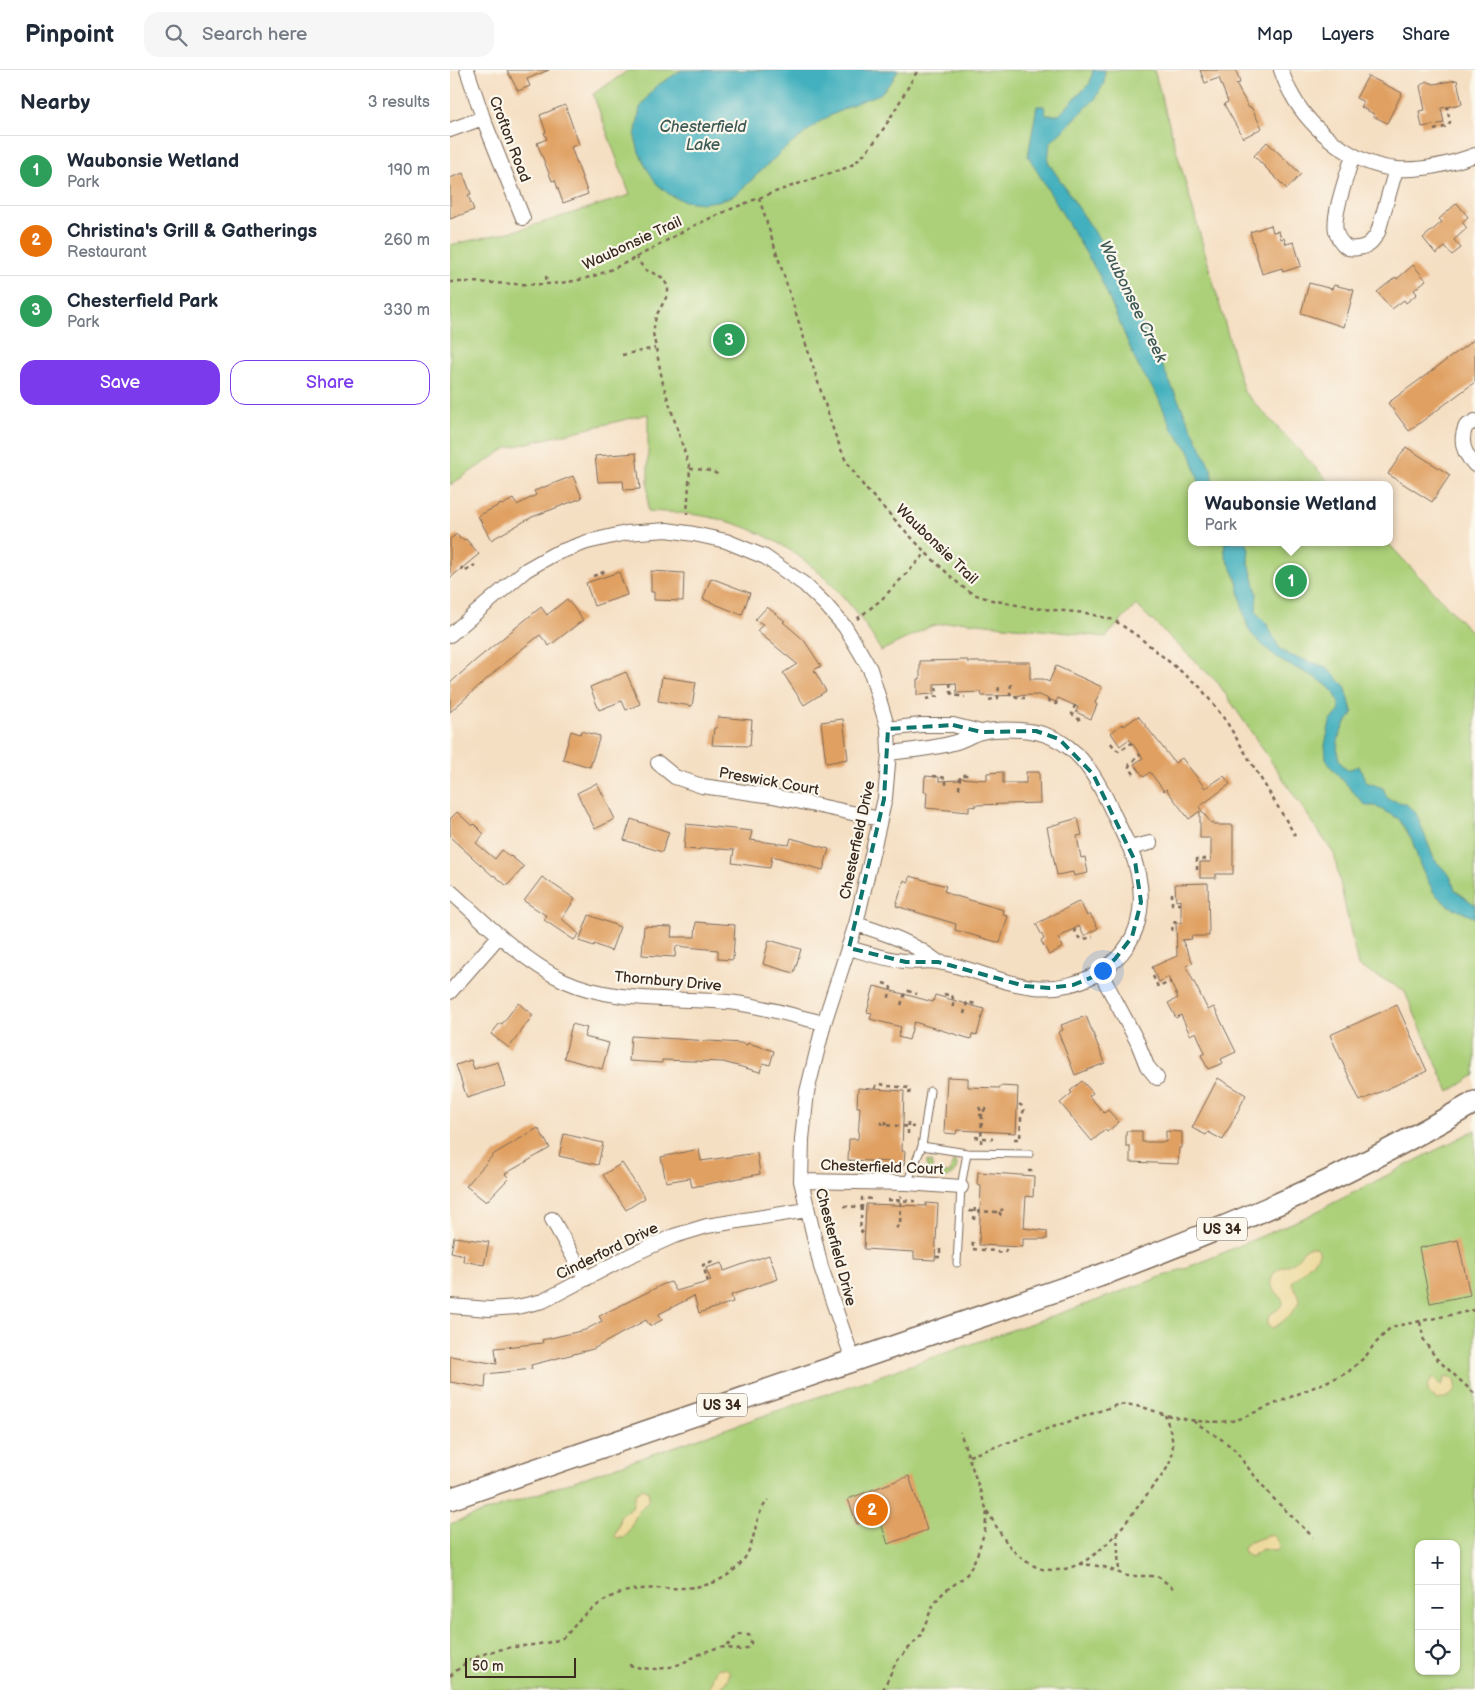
<!DOCTYPE html>
<meta charset="utf-8">
<style>
:root{--surface:#fff;--page:#f6f6f7;--text:#1f2937;--muted:#747a83;--line:#e0e1e3;--accent:#7c3aed}
body{margin:0;font-family:"Balsamiq Sans",sans-serif;background:var(--page);color:var(--text)}
.controls{position:absolute;right:15px;bottom:15px;display:grid;overflow:hidden;border-radius:10px;box-shadow:0 1px 4px #0004}
.controls button{width:45px;height:45px;display:grid;place-items:center;padding:0;border:0;border-bottom:1px solid var(--line);background:var(--surface);color:var(--text);font:25px sans-serif}
.scale{position:absolute;left:15px;bottom:12px;width:111px;box-sizing:border-box;padding-left:5px;border:2px solid #3b2a1e;border-top:0;font-size:14px;line-height:18px;white-space:nowrap;color:#3b2a1e;-webkit-text-stroke:4px #fbf7ec;paint-order:stroke}
.you{position:absolute;left:652px;top:900px;width:18px;height:18px;margin:-12px;border:4px solid #fff;border-radius:50%;background:#1a73e8;box-shadow:0 0 0 8px #1a73e833}
.badge{display:grid;place-items:center;width:32px;height:32px;border-radius:50%;background:var(--accent);color:#fff;font-size:16px;font-weight:700}
.pin{position:absolute;translate:-50% -50%;border:2px solid #fff;box-shadow:0 1px 5px #0006}
.popup{position:absolute;left:738px;top:411px;width:205px;height:65px;box-sizing:border-box;display:grid;place-content:center;border-radius:10px;background:var(--surface);filter:drop-shadow(0 1px 4px #0005);font-size:16px;white-space:nowrap;color:var(--muted)}
.popup b{font-size:19px;color:var(--text)}
.popup::after{content:'';position:absolute;left:50%;top:100%;margin-left:-10px;border:10px solid transparent;border-top-color:var(--surface)}
.list{margin:0;padding:0;list-style:none}
h2{display:flex;justify-content:space-between;align-items:center;height:65px;margin:0;padding:0 20px;font-size:21px}
h2 small{font-size:16px;font-weight:400;color:var(--muted)}
.list li{display:grid;grid-template-columns:32px 1fr auto;gap:15px;align-items:center;box-sizing:border-box;height:70px;padding:0 20px;border-top:1px solid var(--line)}
.list b{display:block;font-size:19px;white-space:nowrap}
.list p{margin:0;font-size:16px;white-space:nowrap;color:var(--muted)}
.list em{font-size:16px;font-style:normal;color:var(--muted)}
.actions{display:flex;gap:10px;padding:15px 20px}
.actions a{flex:1;padding:11px 0;border:1px solid var(--accent);border-radius:15px;text-align:center;font-size:18px;color:var(--accent)}
.actions .main{background:var(--accent);color:#fff}
.icon{flex:none;width:28px;height:28px;fill:none;stroke:currentColor;stroke-width:2;stroke-linecap:round;stroke-linejoin:round}
.map{position:relative;flex:none;width:1025px;height:1620px;overflow:hidden}
header{display:flex;align-items:center;gap:30px;box-sizing:border-box;height:70px;padding:0 25px;background:var(--surface);border-bottom:1px solid var(--line)}
header strong{font-size:24px}
nav{display:flex;gap:28px;margin-inline-start:auto;font-size:18px}
.search{width:350px;height:45px;background:var(--page);display:flex;align-items:center;gap:12px;box-sizing:border-box;padding:0 18px;border-radius:15px;color:var(--muted);font-size:19px}
main{display:flex}
aside{flex:1;background:var(--surface)}
.map>svg:first-child{display:block}
.green{fill:#abd079;stroke:#737d4c;fill-rule:evenodd}
.sand{fill:#eeda9e;stroke:#94825e}
.water{fill:#42b0be;stroke:#3e6d6e}
.building{fill:#e0a062}
.lines{fill:none;stroke-linecap:round;stroke-linejoin:round}
.lane-casing{stroke:#7c6958;stroke-width:9}
.street-casing{stroke:#7c6958;stroke-width:16}
.primary-casing{stroke:#7c6958;stroke-width:24}
.path{stroke:#7c6958;stroke-width:2.5;stroke-dasharray:4 4;stroke-linecap:butt}
.lane{stroke:#fff;stroke-width:7}
.street{stroke:#fff;stroke-width:14}
.primary{stroke:#fff;stroke-width:21}
.marked{fill:none;stroke:#0f766e;stroke-width:4;stroke-dasharray:10 6;stroke-linejoin:round}
.labels{text-anchor:middle;stroke-width:4.5;stroke-linejoin:round;paint-order:stroke}
.shield{fill:#fbf7ec;stroke:#75685c;stroke-width:1}
.shield-label{font-size:14px;font-weight:bold;fill:#3b2a1e}
.street-label{font-size:15px;fill:#3b2a1e;stroke:#fbf7ec}
.water-label{font-size:16px;font-style:italic;fill:#3d5956;stroke:#fbf7ec}
</style>
<header>
<strong>Pinpoint</strong>
<div class="search"><svg class="icon" aria-label="search" viewBox="0 0 24 24"><circle cx="10" cy="10" r="6"/><path d="M15 15l6 6"/></svg>Search here</div>
<nav><a>Map</a><a>Layers</a><a>Share</a></nav>
</header>
<main>
<aside>
<h2>Nearby<small>3 results</small></h2>
<ul class="list">
<li><span class="badge" style="background:#2e9e5b">1</span><div><b>Waubonsie Wetland</b><p>Park</p></div><em>190 m</em></li>
<li><span class="badge" style="background:#e8710a">2</span><div><b>Christina's Grill &amp; Gatherings</b><p>Restaurant</p></div><em>260 m</em></li>
<li><span class="badge" style="background:#2e9e5b">3</span><div><b>Chesterfield Park</b><p>Park</p></div><em>330 m</em></li>
</ul>
<div class="actions"><a class="main">Save</a><a>Share</a></div>
</aside>
<div class="map">
<svg width="1025" height="1620" viewBox="0 0 1025 1620">
<rect width="100%" height="100%" fill="#fbf7ec"/>
<filter id="ink" filterUnits="userSpaceOnUse"><feTurbulence type="fractalNoise" baseFrequency=".02" numOctaves="2"/><feDisplacementMap in="SourceGraphic" scale="10" xChannelSelector="R" yChannelSelector="G"/><feConvolveMatrix kernelMatrix="1 2 1 2 8 2 1 2 1" color-interpolation-filters="sRGB"/></filter>
<filter id="wash" filterUnits="userSpaceOnUse"><feTurbulence type="fractalNoise" baseFrequency=".0096" numOctaves="4" result="noise"/><feDisplacementMap in="SourceGraphic" scale="20" xChannelSelector="R" yChannelSelector="G"/><feGaussianBlur stdDeviation="1.12" result="paint"/><feColorMatrix in="noise" values="0 0 0 0 0 0 0 0 0 0 0 0 0 0 0 0 0 1.4 0 .05"/><feComposite in="paint" operator="in"/></filter>
<g filter="url(#wash)">
<rect width="100%" height="100%" fill="#f5dfc3"/>
<path class="green" d="M179,0h525l90,322 88,93h-140v57h195l88,94v439l-26,17 -45,-102 -46,-24 -24,-112 -116,-171 -82,-78 -30,32 -147,-16 -28,5 -50,25c-36,-66 -97,-120 -172,-134 -20,-4 -41,-5 -61,-6v-97l-141,34 -57,37v-240l72,-16 108,-34 -37,-101z
M1025,1060v560h-1025v-166l640,-221 114,-42 104,-45zM969,1474h37v127h-37z
M477,1091l5,1v10l18,1 3,-12 4,2c0,18 -21,18 -30,8z"/>
<path class="sand" d="M858,1177h8c4,3 4,5 1,10l-25,25c1,8 8,11 7,19 -1,8 -21,27 -29,27l-3,-4 2,-9c35,-19 -11,-21 6,-43 4,-6 15,-6 20,-11 6,-4 7,-11 13,-14z
M996,1306l8,3c7,12 -5,19 -16,21l-9,-7 -2,-8 6,-7 3,2 4,5h2z
M193,1418l6,4 -1,9 -10,11 -11,22 -4,4h-6l-2,-2 4,-12 1,-8 12,-9 4,-14z
M820,1465c6,1 8,7 9,12l-1,3 -3,1 -13,-2 -11,8 -7,-4 -1,-5 4,-5z
M269,1598c5,0 8,0 11,4l-2,7 -9,11h-12c6,-7 4,-16 12,-22z"/>
<path class="water" d="M232,0h216l-6,11 -12,13 -22,8 -36,18 -40,31 -42,40 -9,6 -13,4 -16,2 -18,-2 -14,-6 -13,-11 -11,-17 -7,-15 -4,-15 5,-29 15,-21z
M643,0h12l-1,13 -8,15 -46,45 -2,19 60,90 104,219 1,14h-13l-10,-33 -18,-23 -15,-34 -19,-29 -39,-91 -71,-119 9,-50h7l2,9h13l31,-32z
M775,472h21l3,7 -1,10 9,34 -1,18 3,5 7,7 14,26 9,6 37,12 19,19 8,28c-14,14 -24,41 -6,56l12,-4 7,16 17,6 5,11 18,5 10,9 18,46 16,17 5,14 20,15v13l-28,-13 -13,-12 -14,-28 -8,-25 -13,-21 -24,-13h-9l-36,-40 -4,-8 -1,-13 5,-23 10,-12c-2,-28 -34,-36 -55,-47 -7,-4 -29,-23 -34,-30 -6,-7 -12,-44 -15,-55 -5,-14 -14,-20 -11,-36z"/>
<g id="blocks">
<path class="building" d="M57,0h42l-22,9 3,7 -12,5z
M750,0h36l4,13 -4,1 13,24 2,-1 11,21 -19,10 -19,-34 4,-2 -9,-24 -14,5z
M918,6l34,17 -15,30 -14,-7 1,-2 -13,-7 3,-5 -8,-4z
M1007,10l5,24 -21,4 3,15 -22,4 -3,-16 6,-1 -5,-24 6,-5 8,3z
M115,35l14,39 -8,3 17,47 -25,9 -8,-23 -3,1 -15,-38 10,-4 -3,-6 2,-1 -6,-17z
M817,72l34,32 -14,15 -33,-33z
M13,103l8,21 -3,1 6,15 -24,9v-41z
M1007,133l11,14 -6,5 5,6 -13,12 7,8 -9,7 -7,-8 -9,7 -13,-16 19,-16 -3,-3z
M821,155l2,7 6,-1 2,8 3,-1 2,6 8,-2 7,24 -18,6 -1,-4 -20,6 -12,-42z
M963,195l13,15 -12,10 3,4 -11,9 -2,-3 -12,9 -15,-17 19,-15 1,2z
M859,213l23,6 2,-4 20,5 -10,37 -43,-14z
M1025,269v43l-66,49 -21,-28z
M956,377l44,28 -18,27 -44,-28z
M186,383l4,36 -16,1 -1,-9 -25,1 -3,-26z
M123,406l9,22 -50,19 -41,23 -13,-24 23,-12 1,1 11,-6 4,6 19,-10 -2,-4z
M7,464l3,5 2,-1 2,2 2,-1 13,15 -29,24v-39z
M201,501l33,2 -1,28 -29,-1v-8h-3z
M169,502l8,23 -33,11 -8,-23z
M261,508l39,15 -8,22 -39,-16z
M117,529l16,21 -34,26 -9,-11 -31,24 -59,53v-29l26,-23 65,-53 6,8z
M317,537l18,14 -2,1 21,18 17,26 -7,4 12,21 -22,14 -21,-32 14,-9 -40,-33 6,-7 -8,-4z
M518,590v2h62v17h13l6,3 7,-16 46,21 -7,16 2,2 -6,14 -15,-7 2,-5 -20,-9 -2,4 -17,-7 -57,1 -1,-4 -24,1 -1,-10 -22,1v10l-17,1v-16h3v-18z
M176,602l14,32 -14,6 -4,-9 -23,9 -9,-23z
M212,607l34,5 -4,24 -34,-5z
M688,646l37,47 7,-5 23,30 19,-12 6,8 -31,23 12,16h3v2h19v49h-17v4h-16v-16h11v-24h-11v-27l-11,8 -23,-30 -2,2 -14,-19 -6,5 -10,-13 9,-6 -14,-19 -9,7 -9,-13 11,-9 2,2z
M268,647l34,3 -2,26 -38,-1 2,-17h3z
M393,649l5,40 -22,4 -5,-41z
M121,661l9,3 1,-3 19,5 -10,31 -27,-8z
M553,702v11h23v-11h13l1,31 -65,2v2l-6,-1v6l-43,-4 1,-16h-3l1,-16 14,1v4l21,-1v-2l27,2v-7z
M147,713l18,36 -20,10 -18,-36z
M7,742l15,14 2,-2 10,10 -8,9 19,16 7,-9 8,7 1,-1 13,11 -17,19 -13,-11 -1,1 -43,-39v-18z
M628,748l4,17 -5,1 4,22 4,-1 3,16 -14,3 -1,-4 -16,3 -10,-48z
M181,749l38,13 -7,20 -38,-12z
M236,754l66,7 -2,9 39,5 2,-7 38,11 -6,21 -51,-14 -2,12 -38,-5 2,-13 -30,-2v1h-5v1l-15,-1z
M460,806l36,10 -2,5 5,2v1l55,16 -1,5 5,1 -8,27 -45,-13 1,-6 -60,-18 8,-26 5,2z
M92,807l33,22 -13,20 17,15 -5,6 -30,-20 3,-4 -23,-15z
M758,813l1,53h-18l1,3 -10,1 11,23 -7,3 22,44 6,-3 22,45 -15,7 2,4 -15,6 -7,-14 4,-2 -9,-21 -6,3 -9,-20 -5,3 -8,-15 10,-5 -10,-21 -9,5 -7,-15 25,-11 -1,-33h5v-23l-5,1 -1,-17z
M630,831l7,15 3,-2 8,14 -14,8 -5,-10 -21,12 5,9 -14,8 -8,-14 3,-2 -8,-15z
M139,845l31,12 -9,24 -17,-7v2l-15,-5z
M246,852l39,3 -2,35 -15,-1v-9l-42,-4 -1,11 -33,-2 2,-29 28,1 -1,10h24z
M319,870l32,9 -7,24 -31,-9z
M424,916l59,16 2,-7 49,14 -7,26 -5,-1 -1,5 -57,-17 -5,18 -11,-3 3,-10 -31,-8 2,-6 -5,-1z
M68,933l15,12 -24,33 -18,-14 9,-11 2,1z
M947,935l30,66 -67,30 -30,-66z
M636,946l19,47 -30,12 -17,-43 5,-2 -2,-5z
M122,954l15,4 -3,9 25,6 -7,26 -38,-11z
M181,966l110,7 6,2 1,-2 26,8 -4,14 -7,-2 -3,9 -37,-10 -61,-2v3l-33,-2z
M21,990l3,9 24,-7 7,24 -38,12 -11,-33z
M497,1007l21,1v9l32,1v-2l18,1 -2,46 -59,-3 -1,4 -12,-1z
M768,1008l28,17 -23,45 -15,-8 -2,3 -14,-7z
M632,1011l11,12 -4,3 15,17 4,-3 11,12 -12,10 -2,-2 -13,11 -32,-38 12,-10 -2,-2z
M408,1018l46,3 -2,60h3l-1,14 -11,-1v-2l-45,-2 1,-21h9l2,-32h-3z
M88,1058l12,20 -45,26 4,4 -23,24 -20,-16 28,-32z
M676,1061h16v11h24v-11l16,1v16h-3l-1,16 -48,-2v-16h-4z
M114,1064l39,9 -5,22 -39,-9z
M249,1079l2,12 56,-8 3,21 -68,13 -2,-9 -24,4 -5,-25z
M172,1093l23,35 -19,12 -23,-35z
M528,1102l56,4 -1,21 -7,-1 -2,32 23,3v8h-24v8l-44,-2 2,-59 -4,-1z
M476,1133l12,1 -3,56 -21,-1v-7l-50,-3 2,-45 60,2z
M4,1167l35,5 -5,23 -21,-4 1,-6 -13,-3z
M1008,1170l12,55 -40,8 -11,-55z
M319,1185l9,24 -47,16 2,7 -34,11 -5,-17 -35,18 3,6 -12,6 -4,-6 -53,29 -62,16 1,4 -46,5 -1,14 -35,-6v-26l47,8 -2,-16 48,-5 -1,-3 43,-10 17,-9 -3,-5 65,-32 7,-2 5,9 35,-10 -5,-13 16,-5 2,8z
M459,1406l18,54 -39,14 -9,-27 -22,7 -9,-25z"/>
</g>
</g>
<g filter="url(#ink)">
<use href="#blocks" fill-opacity="0" stroke="#7c6958" stroke-width="1"/>
<g class="lines">
<defs>
<path id="lane" d="M472,1076l45,7 62,1
M457,1113l15,-37 8,-55
M507,1193l4,-76 6,-34"/>
<path id="street" d="M17,0l16,48 40,100
M831,0c3,8 6,17 11,25 19,35 63,71 105,74 27,2 53,-5 78,-14
M0,60l33,-12
M903,85c-5,18 -21,60 -17,76 1,6 4,10 8,14 4,4 8,4 14,3 10,-1 15,-7 20,-16l18,-63
M1025,351l-9,5c-7,15 -2,28 9,39
M0,565l76,-65 28,-16 33,-12 39,-9 41,-3 27,4 32,7 39,16 39,27 21,20 20,23 14,23 11,19 18,60 1,24 -4,45 -29,126 -32,99 -17,69 -5,47 -1,42 20,86 32,93
M438,659l33,-4h32l28,7
M439,683c22,-3 43,-4 64,-10 10,-2 19,-9 29,-11 12,-3 25,-3 38,-2 68,3 83,67 110,118l20,-5
M208,693l17,14 27,9 71,10 107,23
M0,821c33,30 73,70 113,89 52,24 110,17 165,22 32,3 65,14 96,21
M406,854c31,10 55,17 82,38
M399,878c18,5 36,11 55,13 11,2 23,-1 34,1 33,5 63,22 96,25 48,5 100,-25 106,-76 3,-22 -2,-43 -10,-63
M650,902l37,69 10,25 10,12
M0,922l49,-56
M351,1111l106,2 54,4
M102,1149l34,60
M0,1236l39,3 28,-2 26,-6 86,-45 45,-20 33,-10 100,-16"/>
<path id="primary" d="M0,1429l649,-223c68,-26 135,-52 201,-82 60,-27 118,-59 175,-92"/>
</defs>
<use href="#lane" class="lane-casing"/>
<use href="#street" class="street-casing"/>
<use href="#primary" class="primary-casing"/>
<path class="path" d="M984,60l14,-4 2,-4 -3,-15
M309,128l75,234 11,27 20,29 61,65 35,33 12,8 19,6 40,8 54,5 28,7 25,17 61,50 26,34 69,114
M186,186c11,20 10,12 27,22l5,9v7l-12,22 -3,17 10,51 27,85 -3,45
M96,206l1,8
M0,212c43,-1 86,7 129,-2 44,-10 82,-39 123,-58 45,-21 91,-37 138,-52 6,-2 13,-5 17,-9 24,-21 44,-63 61,-91
M172,285l33,-7
M240,399c10,0 23,1 30,7
M11,497l3,5 11,-7
M143,506l11,-4 2,4
M407,549l24,-19 45,-47
M500,613l1,9 2,3 12,2
M561,614l-1,11 7,3h8
M476,629l11,-3 -1,-12
M539,630l9,-2 1,-14
M597,630l9,4 3,-6
M625,635l-3,9 8,6
M661,673l4,6 4,2 13,-8
M684,704l-5,-7 1,-3 10,-10
M483,706l13,2v10
M509,719l1,-12 3,-2h6
M747,800v-11h14
M722,823v11h9
M624,859l5,9 5,1 9,-2
M722,861l1,-7 2,-2h6
M703,906l5,11 13,-5
M433,913l6,2 2,3 -3,13
M494,924l8,2 2,5 -2,9
M451,935l4,-12 3,-2 9,3
M514,944l3,-12 9,2
M425,1019l1,-3 5,-2 7,2 22,2 -1,6
M529,1037l3,6
M529,1045h7
M430,1052l4,3 30,2
M436,1055v-5
M458,1064v-15
M525,1067l18,2
M564,1069h6l1,-21 3,-8 -2,-4 -3,-2
M531,1073l1,-30 4,-5
M401,1090v6h3
M578,1101h3v4
M438,1130l27,1
M394,1136l18,1v-9l13,1
M412,1137l-2,23 3,3
M519,1141l30,1 4,-3
M549,1142l2,3 2,1
M524,1150l1,-16
M446,1158l4,-3 1,-29
M523,1172l-1,7 23,2 6,2 4,-1 2,-4
M486,1187h4v-10
M258,1212l-5,-17 10,-4
M970,1252l4,19 13,18 38,35
M743,1351l31,20 12,10 9,13 27,33 41,40
M519,1386l148,-51c17,-2 31,4 46,9 24,7 49,10 74,6l110,-47 19,-17 7,-10 18,-19 84,-17
M537,1441c15,24 24,46 52,57 5,2 10,2 15,2 41,0 72,-48 94,-77 9,-13 21,-22 24,-38 3,-13 -3,-28 -7,-40
M667,1463l2,40
M629,1494l12,1 13,2 23,9h25l7,1 14,11
M179,1595c18,5 34,6 53,-2 11,-5 22,-12 35,-15 10,-3 21,5 30,0 6,-3 4,-8 2,-13h-11l-12,12
M0,1606c8,-6 16,-15 25,-18 9,-5 22,-8 33,-10 16,-3 42,-3 56,-11 6,-5 10,-11 15,-17 12,-11 29,-24 45,-28 37,-10 77,7 110,-22 26,-22 15,-47 34,-70
M433,1620l13,-28 24,-26 14,-33 10,-11 19,-14 6,-6 8,-17 8,-25 2,-19 -27,-79"/>
<use href="#lane" class="lane"/>
<use href="#street" class="street"/>
<use href="#primary" class="primary"/>
</g>
</g>
<path class="marked" d="M503,655l28,7 55,-1 23,8 34,35 42,87 6,41 -9,35 -17,22 -20,17 -22,9 -24,3 -24,-2 -87,-24h-32l-57,-14 35,-149 4,-70z"/>
<g class="labels">
<g class="shield">
<rect x="747" y="1147.5" width="50" height="23" rx="4"/>
<rect x="247" y="1323.5" width="50" height="23" rx="4"/>
</g>
<g class="shield-label">
<text x="772" y="1164">US 34</text>
<text x="272" y="1340">US 34</text>
</g>
<g class="street-label">
<text transform="translate(60 69) rotate(69)" y="5">Crofton Road</text>
<text transform="translate(182 173) rotate(-25)" y="5">Waubonsie Trail</text>
<text transform="translate(487 474) rotate(44)" y="5">Waubonsie Trail</text>
<text transform="translate(319 711) rotate(10)" y="5">Preswick Court</text>
<text transform="translate(407 770) rotate(-78)" y="5">Chesterfield Drive</text>
<text transform="translate(218 911) rotate(5)" y="5">Thornbury Drive</text>
<text transform="translate(432 1097) rotate(2)" y="5">Chesterfield Court</text>
<text transform="translate(386 1177) rotate(75)" y="5">Chesterfield Drive</text>
<text transform="translate(157 1181) rotate(-26)" y="5">Cinderford Drive</text>
</g>
<g class="water-label">
<text x="253" y="62">Chesterfield<tspan x="253" dy="18">Lake</tspan></text>
<text transform="translate(684 231) rotate(64)" y="6">Waubonsee Creek</text>
</g>
</g>
</svg>
<div class="controls">
<button>+</button>
<button>−</button>
<button><svg class="icon" aria-label="locate" viewBox="0 0 24 24"><circle cx="12" cy="12" r="6"/><path d="M12 2v4M12 18v4M2 12h4M18 12h4"/></svg></button>
</div>
<div class="scale">50 m</div>
<div class="you"></div>
<div class="pin badge" style="left:841px;top:511px;background:#2e9e5b">1</div>
<div class="popup"><b>Waubonsie Wetland</b>Park</div>
<div class="pin badge" style="left:422px;top:1440px;background:#e8710a">2</div>
<div class="pin badge" style="left:279px;top:270px;background:#2e9e5b">3</div>
</div>
</main>
